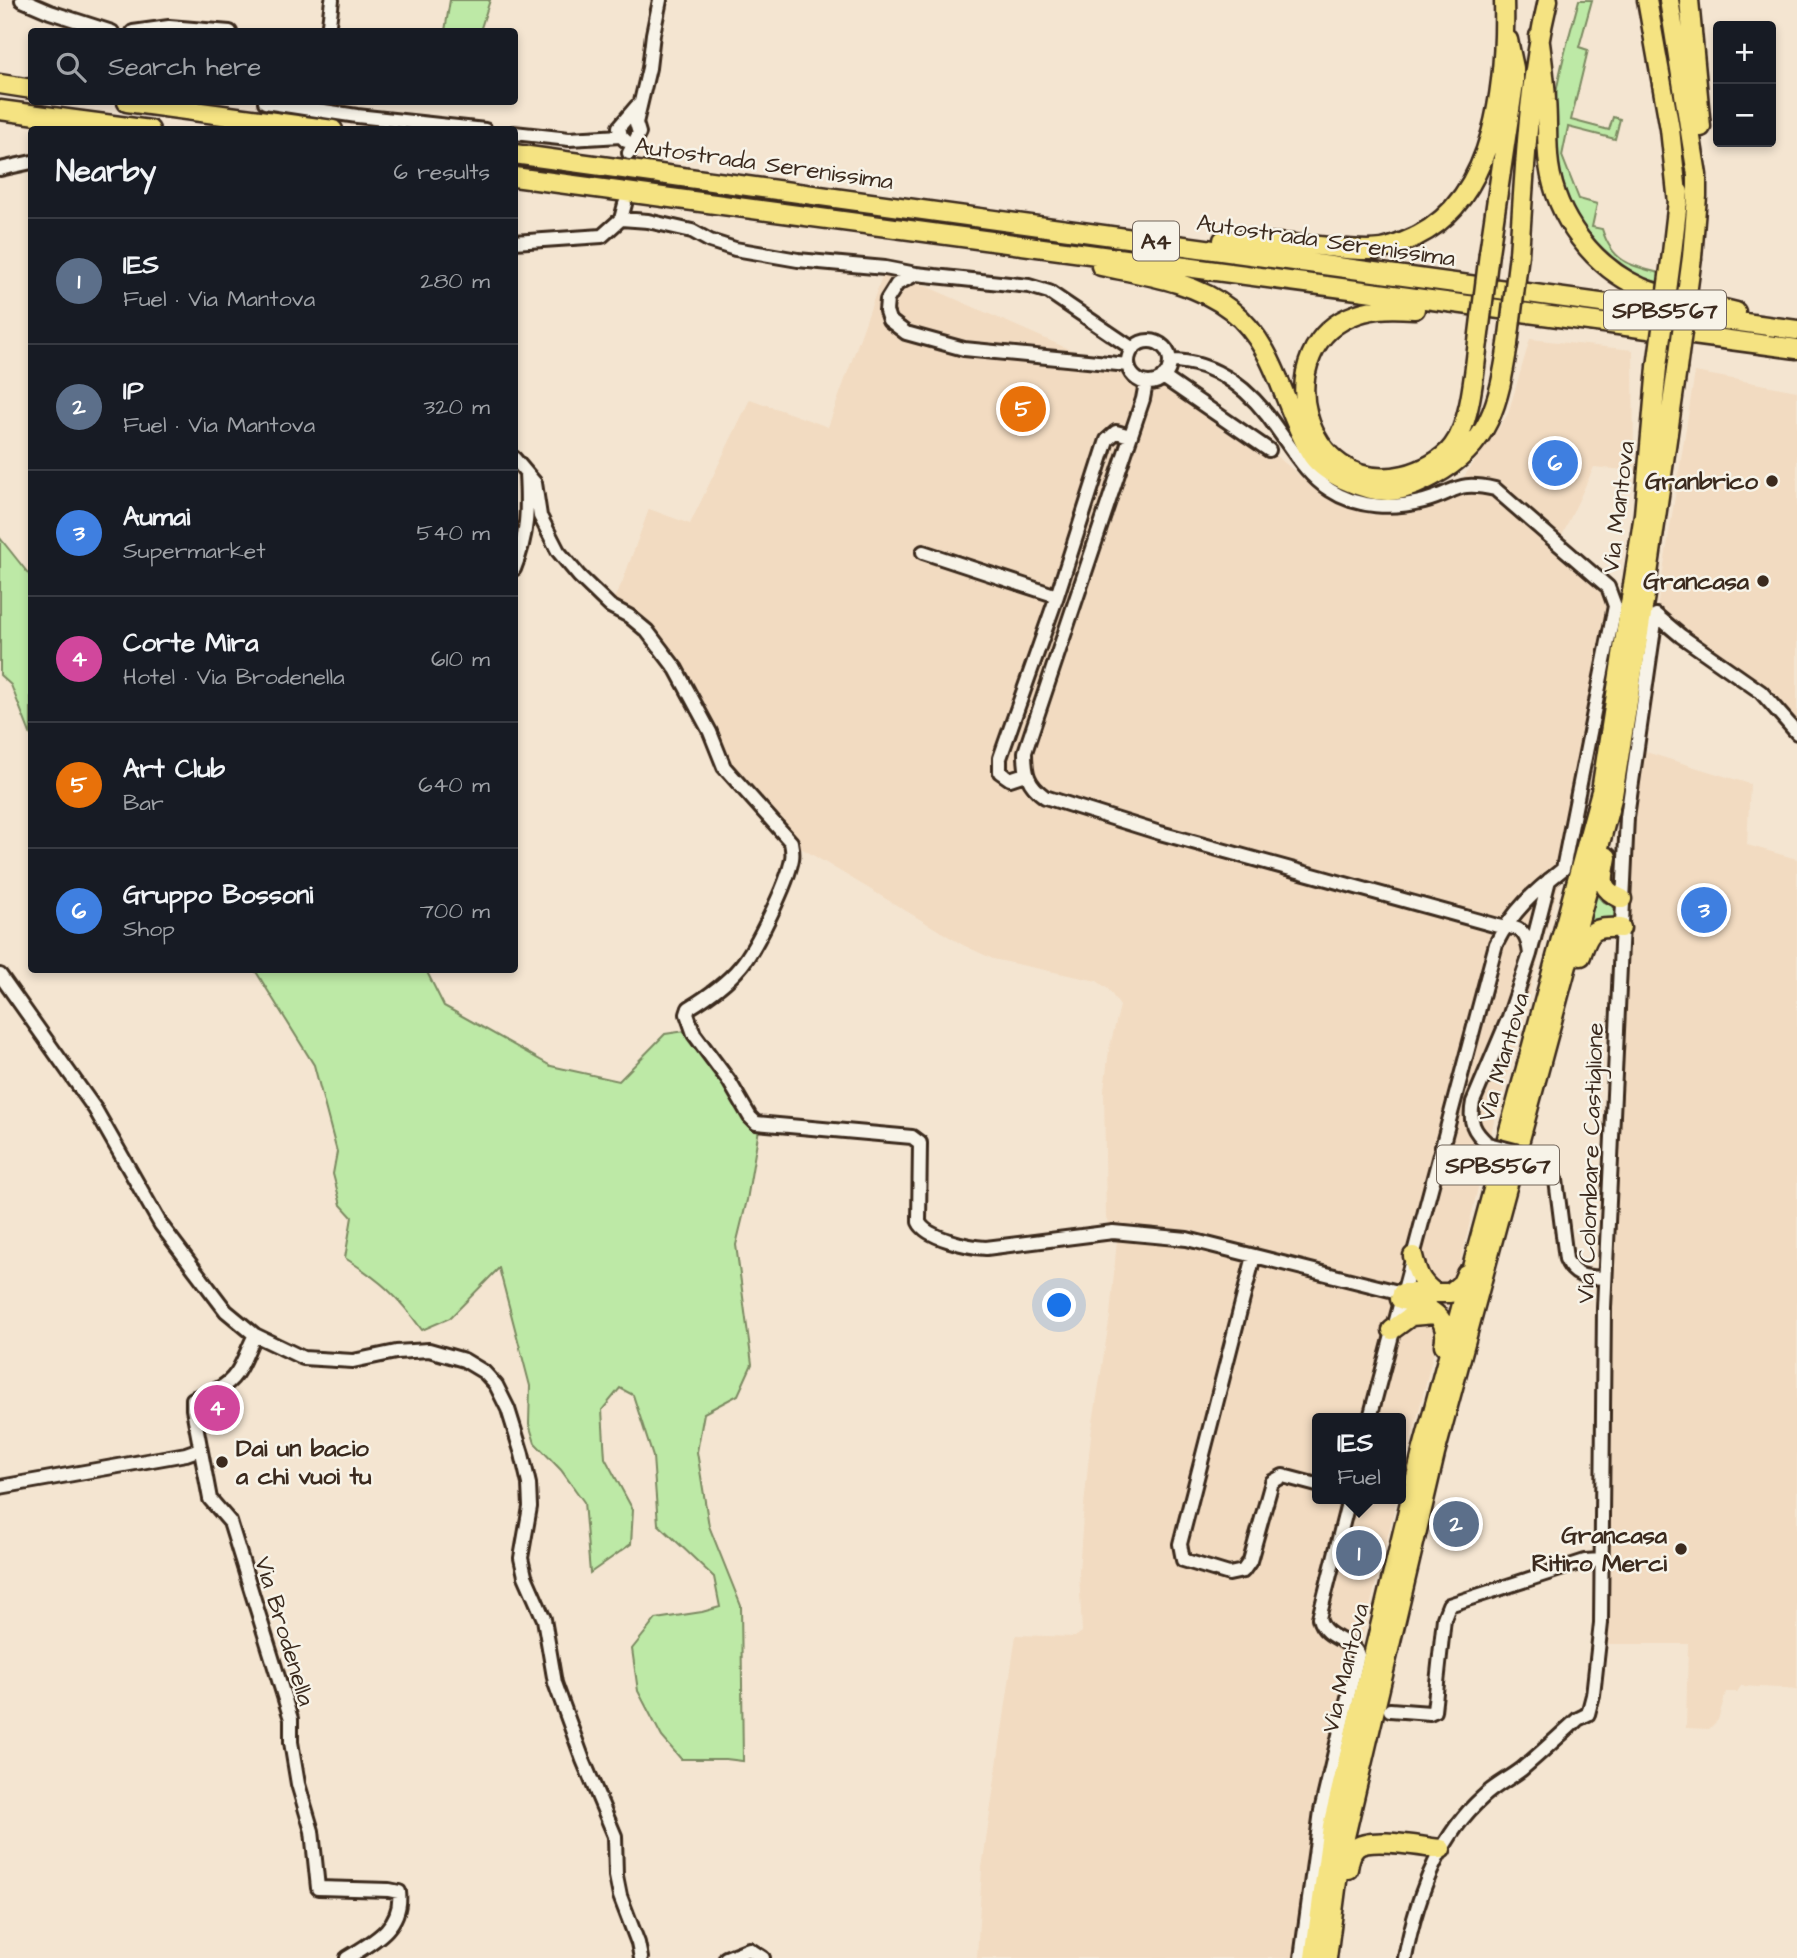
<!DOCTYPE html>
<meta charset="utf-8">
<style>
:root{--surface:#171b24;--page:#242831;--text:#f1f3f6;--muted:#9ea1a6;--line:#363941;--accent:#ea580c}
body{margin:0;font-family:"Architects Daughter",sans-serif;background:var(--page);color:var(--text)}
.controls{position:absolute;right:21px;top:21px;display:grid;overflow:hidden;border-radius:7px;box-shadow:0 4px 10px #0003}
.controls button{width:63px;height:63px;display:grid;place-items:center;padding:0;border:0;border-bottom:2px solid var(--line);background:var(--surface);color:var(--text);font:35px sans-serif}
.you{position:absolute;left:1060px;top:1306px;width:24px;height:24px;margin:-18px;border:5px solid #fff;border-radius:50%;background:#1a73e8;box-shadow:0 0 0 10px #1a73e833}
.badge{display:grid;place-items:center;width:46px;height:46px;border-radius:50%;background:var(--accent);color:#fff;font-size:23px;font-weight:700}
.pin{position:absolute;translate:-50% -50%;border:4px solid #fff;box-shadow:0 2px 7px #0006}
.popup{position:absolute;left:1312px;top:1413px;width:94px;height:91px;box-sizing:border-box;display:grid;place-content:center;border-radius:7px;background:var(--surface);filter:drop-shadow(0 2px 5px #0005);font-size:23px;white-space:nowrap;color:var(--muted)}
.popup b{font-size:26px;color:var(--text)}
.popup::after{content:'';position:absolute;left:50%;top:100%;margin-left:-14px;border:14px solid transparent;border-top-color:var(--surface)}
.list{margin:0;padding:0;list-style:none}
h2{display:flex;justify-content:space-between;align-items:center;height:91px;margin:0;padding:0 28px;font-size:30px}
h2 small{font-size:23px;font-weight:400;color:var(--muted)}
.list li{display:grid;grid-template-columns:46px 1fr auto;gap:21px;align-items:center;box-sizing:border-box;height:126px;padding:0 28px;border-top:2px solid var(--line)}
.list b{display:block;font-size:26px;white-space:nowrap}
.list p{margin:0;font-size:23px;white-space:nowrap;color:var(--muted)}
.list em{font-size:23px;font-style:normal;color:var(--muted)}
.icon{flex:none;width:38px;height:38px;fill:none;stroke:currentColor;stroke-width:2;stroke-linecap:round;stroke-linejoin:round}
.map{position:relative;flex:none;width:1797px;height:1958px;overflow:hidden}
.search{position:absolute;background:var(--surface);box-shadow:0 4px 10px #0003;left:28px;top:28px;width:490px;height:77px;display:flex;align-items:center;gap:18px;box-sizing:border-box;padding:0 24px;border-radius:7px;color:var(--muted);font-size:26px}
.panel{position:absolute;background:var(--surface);box-shadow:0 4px 10px #0003;left:28px;top:126px;width:490px;height:847px;border-radius:7px}
.map>svg:first-child{display:block}
.built{fill:#f2dbc1}
.green{fill:#bde9a6;stroke:#7c8a62;stroke-width:2}
.lines{fill:none;stroke-linecap:round;stroke-linejoin:round}
.minor-casing{stroke:#3b2a1e;stroke-width:18}
.highway-casing{stroke:#3b2a1e;stroke-width:23}
.minor{stroke:#f7f3e8;stroke-width:12}
.highway{stroke:#f5e382;stroke-width:18}
.minor-bridge-casing{stroke:#3b2a1e;stroke-width:18;stroke-linecap:butt}
.highway-bridge-casing{stroke:#3b2a1e;stroke-width:23;stroke-linecap:butt}
.minor-bridge{stroke:#f7f3e8;stroke-width:12}
.highway-bridge{stroke:#f5e382;stroke-width:18}
.poi-dot{fill:#3b2a1e;stroke:#f7f3e8;stroke-width:2.5}
.labels{text-anchor:middle;stroke-width:5;stroke-linejoin:round;paint-order:stroke}
.shield{fill:#f7f3e8;stroke:#73665b;stroke-width:2}
.shield-label{font-size:23px;font-weight:bold;fill:#3b2a1e}
.street-label{font-size:24px;fill:#3b2a1e;stroke:#f7f3e8}
.poi-label{font-size:24px;font-weight:bold;fill:#3b2a1e;stroke:#f7f3e8;text-anchor:end}
</style>
<div class="map">
<svg width="1797" height="1958" viewBox="0 0 1797 1958">
<rect width="100%" height="100%" fill="#f4e5d1"/>
<filter id="ink" filterUnits="userSpaceOnUse"><feTurbulence type="fractalNoise" baseFrequency=".0143" numOctaves="2"/><feDisplacementMap in="SourceGraphic" scale="14" xChannelSelector="R" yChannelSelector="G"/><feConvolveMatrix kernelMatrix="1 2 1 2 8 2 1 2 1" color-interpolation-filters="sRGB"/></filter>
<g filter="url(#ink)">
<path class="built" d="M885,268l238,105 68,12 129,107 52,23 41,-4 36,-13 59,-84 22,-75 103,11 1,121 -40,-4 -32,69 46,51 7,19 -52,263 -75,275 -34,146 -12,29 -41,163v-64h-84v81h80l-54,215 -42,244h-324l5,-90 34,-233 59,2 7,-5 -3,-60 4,-56 8,-81 19,-119 7,-76 -11,-22 -2,-128 5,-40 11,-44 -12,-17 -11,-8 -104,-22 -30,-14 -172,-103 -67,-75 -63,-119 -51,-42 12,-23 27,-74 41,15 60,-125 78,28z
M1695,372l102,19v335l-36,-34 -105,-77z
M1636,749l114,35 -3,61 50,14v830l-56,-3 -4,6h-11l-8,28 -9,9 -23,-1 2,-84h-88l1,-155z"/>
<path class="green" d="M450,0h40l-10,31h-35z
M1579,0h13l-13,47 9,3 -17,70 38,10 4,-13 7,2 -5,20 -47,-12 -6,29 17,43 18,5 -5,23 10,2c10,32 27,37 58,44l-2,13c-67,-33 -101,-79 -102,-155 0,-14 -1,-29 1,-43 5,-29 14,-59 22,-88z
M0,538l31,39v159l-20,-51 -11,-10z
M1596,894l6,7 15,7v9l-28,7z
M255,970h171l18,36 11,6 96,54 68,15 46,-47 34,-5 61,94 -13,77 -11,45 16,119 -14,31 -34,18 -7,39 12,74 32,80 2,155 -17,-2h-45l-19,-22 -24,-46 -6,-42 24,-30 46,-7 18,-5 -6,-30 -56,-53 -5,-67 -20,-62 -13,-7 -18,22 3,48 28,52 -2,34 -41,29 -6,-71 -23,-32 -26,-27 -6,-19 1,-38 -31,-118 -49,50 -28,12c-25,-35 -41,-49 -77,-72l7,-41 -11,-12 -8,-31 4,-22 -23,-87z"/>
<g class="lines">
<defs>
<path id="minor" d="M22,0l28,12 62,20
M133,32l36,-5 61,5
M328,32l4,-32
M265,102l92,14 128,14
M514,133l55,6 52,-3
M626,141l-5,-5 -2,-9 18,-21
M629,153l10,-20 -3,-10 13,-55 4,-34 7,-34
M0,169l32,-7
M621,219l27,2 44,10 18,10 25,8 63,11 87,8 31,6 113,12 20,6 84,57
M514,242l88,-6 19,-17 4,-15
M916,274l-19,10 -10,16 -1,11 3,9 17,13 58,16 164,16
M1128 362a21 21 0 1 1 42 0a21 21 0 1 1-42 0Z
M1170,361c47,0 83,31 108,69 16,22 29,45 52,60 27,18 63,19 94,11 34,-9 31,-21 71,-12l113,98 7,19 -52,263c-28,22 -51,42 -67,75l-126,474
M1163,377l106,73
M1146,383l-3,16 -118,353c0,21 2,32 20,45l115,36 345,95c18,-3 23,10 25,26
M514,458l21,25 5,33 18,35 21,25 31,30 19,10 18,15 29,38 34,63 14,35 67,75c1,5 2,12 1,17 -4,23 -36,90 -52,108 -14,17 -33,30 -51,41l-2,6 7,20 35,47 21,36 6,6 156,14 8,6 -1,79c7,16 50,25 67,26l127,-16 74,7 215,54
M923,552l134,44
M514,569c14,-34 14,-60 12,-96
M1656,615l25,21 80,56 36,41
M1025,774l-15,5 -10,-7v-14l57,-162 50,-156 9,-8 14,4
M0,975l95,134 66,116 65,86 29,24 48,23 50,3 43,-9 33,-2 35,10 20,12 12,13 12,24 14,45 7,30 1,23 -9,51 4,18 19,43 11,64 28,77 32,76 1,40 4,20 18,47 3,15
M1488,1144c-15,-13 -19,-22 -15,-42l36,-85 21,-63 19,-74
M1534,1156l18,13 4,11 10,79c8,19 21,18 39,19
M1254,1256l-74,288 3,16 46,14 14,-3 7,-10 22,-79 11,-6 34,9
M255,1335c-11,20 -14,43 -37,54 -9,4 -16,5 -25,10v10l17,90 20,23 61,197v23l7,42 14,47 6,57 71,2 10,2c4,35 -26,50 -52,66
M0,1487l186,-33 14,-5
M1390,1710l40,3 4,-2 10,-93 5,-13 136,-44 16,-1
M726,1958l23,-9 14,9
M1301,1958l20,-147 37,-156c-5,-16 -34,-15 -39,-37l30,-119
M1405,1958c11,-59 32,-120 78,-161 11,-11 26,-18 39,-28 19,-16 37,-33 56,-50l10,-5 5,-19 8,-72 3,-315 23,-491 29,-202"/>
<path id="highway" d="M1647,0l23,129 8,74
M1669,0l28,175v21l-5,61
M1689,0l12,127
M1539,36c3,21 6,43 7,64 2,21 0,43 3,65 7,52 44,102 93,123 30,12 63,16 94,24
M0,84l32,5
M127,102l206,28
M0,110l150,20
M514,154l1283,176
M514,177l1283,172
M1223,240c32,2 64,3 96,6 20,2 43,6 63,3 12,-2 24,-8 35,-13 80,-40 89,-157 87,-236
M1489,253l25,-170v-15l-6,-28
M1672,253l7,-61
M1519,254c6,-85 9,-171 29,-254
M1101,266c44,9 93,15 130,44 45,35 52,95 79,142 12,22 54,39 78,39 16,0 32,-8 45,-15 57,-30 66,-74 75,-132
M1415,309c-20,-1 -38,-2 -58,5 -92,31 -55,185 47,161 17,-4 39,-15 49,-29 18,-24 21,-74 25,-104
M1607,857c-4,24 -9,31 15,42
M1581,956c9,-27 12,-29 40,-28
M1413,1256c4,16 7,26 21,36
M1402,1293h48l12,-10 4,-9
M1400,1299c26,8 51,14 44,46
M1392,1330l19,-14 24,-2
M1348,1869c1,-7 2,-15 8,-21 14,-12 66,-1 85,1
M1314,1958l18,-132 90,-374 179,-661 43,-277 13,-147
M1327,1958l13,-100 95,-404 178,-659 32,-200 32,-226"/>
</defs>
<use href="#minor" class="minor-casing"/>
<use href="#highway" class="highway-casing"/>
<use href="#minor" class="minor"/>
<use href="#highway" class="highway"/>
<defs>
<path id="minor-bridge" d="M1488,1144l46,12"/>
<path id="highway-bridge" d="M1478,342l11,-89
M1508,344l11,-90
M1657,367l15,-114
M1677,369l15,-112"/>
</defs>
<use href="#minor-bridge" class="minor-bridge-casing"/>
<use href="#highway-bridge" class="highway-bridge-casing"/>
<use href="#minor-bridge" class="minor-bridge"/>
<use href="#highway-bridge" class="highway-bridge"/>
</g>
</g>
<g class="poi-dot">
<circle cx="1772" cy="481" r="7"/>
<circle cx="1763" cy="581" r="7"/>
<circle cx="222" cy="1462" r="7"/>
<circle cx="1681" cy="1549" r="7"/>
</g>
<g class="labels">
<g class="shield">
<rect x="1133" y="221.5" width="46" height="39" rx="5"/>
<rect x="1604" y="290.5" width="122" height="39" rx="5"/>
<rect x="1437" y="1145.5" width="122" height="39" rx="5"/>
</g>
<g class="shield-label">
<text x="1156" y="249">A4</text>
<text x="1665" y="318">SPBS567</text>
<text x="1498" y="1173">SPBS567</text>
</g>
<g class="street-label">
<text transform="translate(764 163) rotate(8)" y="8">Autostrada Serenissima</text>
<text transform="translate(1326 240) rotate(8)" y="8">Autostrada Serenissima</text>
<text transform="translate(1618 507) rotate(-83)" y="8">Via Mantova</text>
<text transform="translate(1503 1057) rotate(-74)" y="8">Via Mantova</text>
<text transform="translate(1590 1163) rotate(-88)" y="8">Via Colombare Castiglione</text>
<text transform="translate(285 1631) rotate(73)" y="8">Via Brodenella</text>
<text transform="translate(1345 1668) rotate(-76)" y="8">Via Mantova</text>
</g>
<g class="poi-label">
<text x="1758" y="489">Granbrico</text>
<text x="1749" y="589">Grancasa</text>
<text x="236" y="1456" text-anchor="start">Dai un bacio<tspan x="236" dy="28">a chi vuoi tu</tspan></text>
<text x="1667" y="1543">Grancasa<tspan x="1667" dy="28">Ritiro Merci</tspan></text>
</g>
</g>
</svg>
<div class="controls">
<button>+</button>
<button>−</button>
</div>
<div class="you"></div>
<div class="pin badge" style="left:1359px;top:1553px;background:#5c6f8a">1</div>
<div class="popup"><b>IES</b>Fuel</div>
<div class="pin badge" style="left:1456px;top:1524px;background:#5c6f8a">2</div>
<div class="pin badge" style="left:1704px;top:910px;background:#3f7fe0">3</div>
<div class="pin badge" style="left:217px;top:1408px;background:#d1479c">4</div>
<div class="pin badge" style="left:1023px;top:409px;background:#e8710a">5</div>
<div class="pin badge" style="left:1555px;top:463px;background:#3f7fe0">6</div>
<div class="search"><svg class="icon" aria-label="search" viewBox="0 0 24 24"><circle cx="10" cy="10" r="6"/><path d="M15 15l6 6"/></svg>Search here</div>
<section class="panel">
<h2>Nearby<small>6 results</small></h2>
<ul class="list">
<li><span class="badge" style="background:#5c6f8a">1</span><div><b>IES</b><p>Fuel · Via Mantova</p></div><em>280 m</em></li>
<li><span class="badge" style="background:#5c6f8a">2</span><div><b>IP</b><p>Fuel · Via Mantova</p></div><em>320 m</em></li>
<li><span class="badge" style="background:#3f7fe0">3</span><div><b>Aumai</b><p>Supermarket</p></div><em>540 m</em></li>
<li><span class="badge" style="background:#d1479c">4</span><div><b>Corte Mira</b><p>Hotel · Via Brodenella</p></div><em>610 m</em></li>
<li><span class="badge" style="background:#e8710a">5</span><div><b>Art Club</b><p>Bar</p></div><em>640 m</em></li>
<li><span class="badge" style="background:#3f7fe0">6</span><div><b>Gruppo Bossoni</b><p>Shop</p></div><em>700 m</em></li>
</ul>
</section>
</div>
